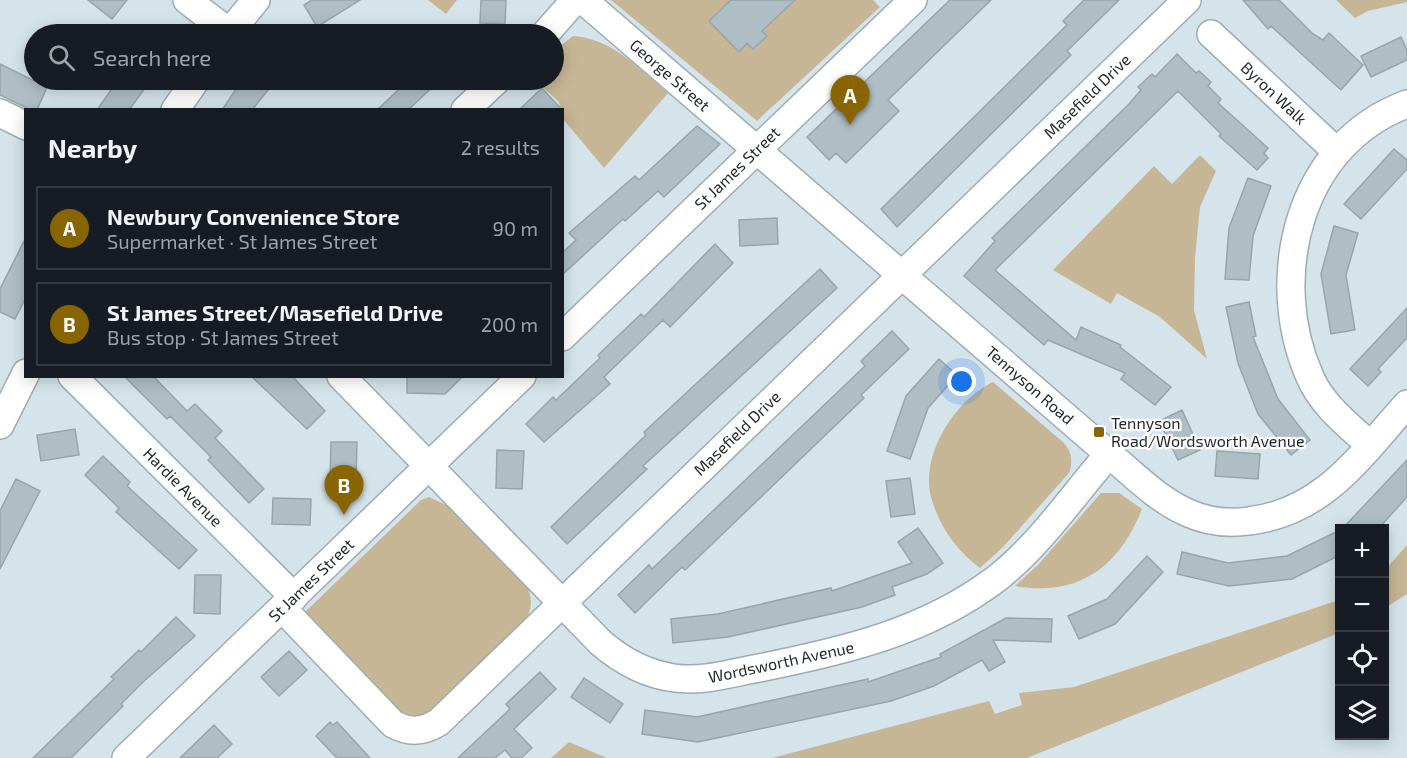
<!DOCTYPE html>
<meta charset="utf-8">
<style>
:root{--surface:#171b24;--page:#20242c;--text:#f1f3f6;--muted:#9ea1a6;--line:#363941;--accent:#896502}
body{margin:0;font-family:"Exo 2",sans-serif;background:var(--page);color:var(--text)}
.controls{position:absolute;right:18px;bottom:18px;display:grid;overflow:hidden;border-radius:0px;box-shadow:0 3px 15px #0003}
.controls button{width:54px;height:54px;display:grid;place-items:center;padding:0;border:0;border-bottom:2px solid var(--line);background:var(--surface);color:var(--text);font:30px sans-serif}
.you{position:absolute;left:962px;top:382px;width:21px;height:21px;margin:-15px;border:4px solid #fff;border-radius:50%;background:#1a73e8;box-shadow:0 0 0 9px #1a73e833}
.badge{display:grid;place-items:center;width:39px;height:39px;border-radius:50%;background:var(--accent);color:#fff;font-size:20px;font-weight:700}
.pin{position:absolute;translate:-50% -50px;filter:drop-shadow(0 2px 3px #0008)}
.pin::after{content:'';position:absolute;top:32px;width:21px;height:18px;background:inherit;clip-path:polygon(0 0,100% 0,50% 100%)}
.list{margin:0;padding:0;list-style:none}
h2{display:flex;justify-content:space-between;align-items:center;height:78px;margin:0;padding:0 24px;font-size:26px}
h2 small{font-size:20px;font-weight:400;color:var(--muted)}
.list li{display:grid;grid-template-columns:39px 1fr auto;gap:18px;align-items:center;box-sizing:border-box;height:84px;margin:0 12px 12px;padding:0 12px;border:2px solid var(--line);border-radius:0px}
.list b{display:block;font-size:22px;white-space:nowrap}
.list p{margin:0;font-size:20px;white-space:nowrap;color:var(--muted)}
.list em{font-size:20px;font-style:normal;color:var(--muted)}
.icon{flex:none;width:33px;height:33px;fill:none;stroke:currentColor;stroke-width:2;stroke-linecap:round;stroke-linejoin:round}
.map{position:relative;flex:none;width:1407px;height:758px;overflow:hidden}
.search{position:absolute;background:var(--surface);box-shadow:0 3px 15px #0003;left:24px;top:24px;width:540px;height:66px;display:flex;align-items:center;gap:15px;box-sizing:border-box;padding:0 21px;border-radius:33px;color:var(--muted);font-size:22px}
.panel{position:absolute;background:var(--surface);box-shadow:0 3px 15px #0003;left:24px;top:108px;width:540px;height:270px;border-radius:0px}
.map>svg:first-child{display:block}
.green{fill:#c6b695}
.building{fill:#afbec5;stroke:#97a5ab;stroke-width:1.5}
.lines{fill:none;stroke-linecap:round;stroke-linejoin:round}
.minor-casing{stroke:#9eacb3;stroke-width:30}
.minor{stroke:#fff;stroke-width:27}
.poi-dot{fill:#896502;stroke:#fff;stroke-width:2}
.labels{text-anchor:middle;stroke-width:4.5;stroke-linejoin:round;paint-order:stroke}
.street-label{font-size:16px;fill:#1f2527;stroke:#fff}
.poi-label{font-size:16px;fill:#1f2527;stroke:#fff;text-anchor:start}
</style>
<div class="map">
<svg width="1407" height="758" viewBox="0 0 1407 758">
<rect width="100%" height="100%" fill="#d5e4eb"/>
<path class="green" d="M428,0h29l-11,14z
M611,0h120l-22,21 30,30 8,-8 6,5 9,-17 33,-31h78l7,7 -123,114z
M1336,0h71v2l-39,9 -13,7z
M573,36c39,2 66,33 95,57l-64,75 -41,-49 -4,-17 -24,-22h19v-29z
M1200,155l16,16 -16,36 -5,51 -1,52 13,49 -47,-42 -43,-24 -6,11 -58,-34 101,-104 18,18z
M993,382l71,61c8,9 9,19 5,30l-66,74 -23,21c-24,-18 -41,-42 -49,-71 -11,-43 25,-98 62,-115z
M1101,493h18l23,16c-23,58 -63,88 -127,77l23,-21z
M429,497l22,10 75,78c8,15 6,27 -4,41l-93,91 -10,3 -21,-5 -95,-101 118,-114z
M1407,545v49l-22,14v-38z
M1339,600v33l-312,125h-255l217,-57 6,13 27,-9 -3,-12 55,-6z
M569,742l38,16h-56z"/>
<path class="building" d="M88,0h39l-15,19z
M312,0h48l-43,27 -13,-22z
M481,0h25l-1,24 -25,-1z
M731,0h64l-33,31 5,5 -14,13 -6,-6 -8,9 -30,-31z
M950,0h41l-103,100 11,11 -5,5 -48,47 -10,-10 -7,7 -22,-23z
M1084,0h35l-52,51 4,4 -174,172 -16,-18 186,-184 -4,-4z
M1243,0h36l34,34 10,6 6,-7 34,32 -22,25 -70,-64 -3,3z
M1401,37l6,13v10l-36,17 -10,-21z
M1177,54l19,19 3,-2 12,11 -3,4 13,13 -3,4 50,45 -4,5 4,5 -11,12 -38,-34 2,-2 -43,-43 -183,179 81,70 5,-13 40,18 -1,2 51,40 -16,18 -34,-26 4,-6 -77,-33 -4,5 -80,-69 31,-35 -3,-3 137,-134 12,-14 -3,-3 14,-13 3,3z
M0,64l47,23 -10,23h-6l-31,-15z
M118,80h33l-22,30h-32z
M242,80h34l-24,30h-30z
M409,80h31l-32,30h-31z
M542,88l20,22h-43z
M697,126l23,18 -56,53 -6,-6 -33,30 -2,-2 -61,56v-22l14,-13 -7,-7 66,-57 4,4z
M1394,149l13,11v9l-46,50 -17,-15z
M1248,178l23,8 -18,50 -4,44 -24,-1 4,-51z
M777,218l1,26 -38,2 -1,-26z
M1334,226l24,7 -12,42 9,55 -24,4 -10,-60z
M26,237v60l-11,22 -15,-7v-23z
M715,244l18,19 -63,64 -7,-7 -30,29 -29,28 6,7 -66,58 -18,-18 27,-27 3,3 44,-42 -2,-3 43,-41 3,3z
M820,269l17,19 -194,178 4,3 -80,75 -16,-17 95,-92 -2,-3z
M1249,302l7,34 -3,1 25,62 32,41 -19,15 -33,-41 -20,-51 -12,-56z
M1407,308v30l-29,31 3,3 -13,14 -18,-17z
M892,331l17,18 -48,46 3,3 -179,172 -3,-3 -47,46 -17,-18 31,-30 3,4 213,-203 -4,-5z
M939,359l18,16 -29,33 -18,51 -23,-8 19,-55z
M124,376h29l34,35 8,-7 27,27 -7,7 49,51 -15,14 -41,-43 3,-3 -41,-41 -3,3z
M251,376h41l33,35 -18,18z
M407,376h56l-18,18 -38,-1z
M1182,410l18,40 -22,10 -19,-39z
M75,429l4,26 -38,6 -4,-26z
M331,442h26l-1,38h-26z
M497,450l27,1 -2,38 -26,-1z
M1217,451l43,3 -2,25 -43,-3z
M103,456l27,26 -3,4 70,64 -18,19 -63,-57 3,-4 -34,-33z
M1407,460v37l-28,31h-36z
M910,478l5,36 -24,3 -5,-36z
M16,479l24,12 -40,78v-58z
M273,498l38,1 -1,26 -38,-1z
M918,528l25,35 -16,11 -35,13 3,8 -33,12 -134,30 -55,6 -2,-24 47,-5 113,-26 1,3 80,-28 -14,-21z
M1340,530v25l-48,24 -63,7 -52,-12 5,-22 46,11 59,-7z
M1147,556l16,16 -48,52 -36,15 -11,-23 39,-17z
M195,575h26l-1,39 -26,-1z
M176,617l19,19 -52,46 -22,22 2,2 -52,52h-38l81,-79 -3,-2 28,-27 2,2z
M1006,618l46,1 -1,23 -58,-2 12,22 -16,9 -7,-11 -48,26 -43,15 -193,41 -56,-8 3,-24 52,7 171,-38v3l73,-25 -1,-3z
M289,651l18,19 -28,26 -18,-19z
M540,672l16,17 -42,40 18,19 -11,10h-9l-7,-8 -10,8h-37l52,-49 -4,-5z
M584,678l39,26 -13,19 -39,-26z
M330,722l3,3 4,-3 33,36h-33l-21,-22z
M214,725l18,19 -15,14h-37z"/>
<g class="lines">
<defs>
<path id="minor" d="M187,0l43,33
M583,0l526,454c24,20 48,45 77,58 19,9 42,12 63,9 75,-9 111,-65 158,-117
M228,34l28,-34
M545,34l30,-34
M1211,34l126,118
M175,110l21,-30
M465,110l32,-30
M0,113l26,13
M562,337l351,-337
M72,376l222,221
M341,376l260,267c21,18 45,31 73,35 29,4 57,-5 85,-10 85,-17 167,-36 237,-89 44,-34 77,-84 113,-125
M0,425l26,-52
M1370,445c-22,-20 -48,-40 -60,-68 -44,-99 -12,-233 97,-273
M282,608l111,116c17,9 30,8 46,-2l748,-722
M126,758l396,-382"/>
</defs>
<use href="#minor" class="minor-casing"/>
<use href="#minor" class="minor"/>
</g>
<rect class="poi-dot" x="1093" y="426" width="12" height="12" rx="3"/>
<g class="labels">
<g class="street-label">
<text transform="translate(670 75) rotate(41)" y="6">George Street</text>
<text transform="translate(1274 93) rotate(43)" y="6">Byron Walk</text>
<text transform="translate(1087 96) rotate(-44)" y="6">Masefield Drive</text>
<text transform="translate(737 168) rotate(-44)" y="6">St James Street</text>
<text transform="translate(1030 385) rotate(41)" y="6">Tennyson Road</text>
<text transform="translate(737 433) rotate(-44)" y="6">Masefield Drive</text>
<text transform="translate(183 487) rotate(45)" y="6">Hardie Avenue</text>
<text transform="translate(311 580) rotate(-44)" y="6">St James Street</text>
<text transform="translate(781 662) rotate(-12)" y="6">Wordsworth Avenue</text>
</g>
<g class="poi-label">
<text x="1111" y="429">Tennyson<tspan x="1111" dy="18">Road/Wordsworth Avenue</tspan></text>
</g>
</g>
</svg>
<div class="controls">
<button>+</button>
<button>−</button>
<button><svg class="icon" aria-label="locate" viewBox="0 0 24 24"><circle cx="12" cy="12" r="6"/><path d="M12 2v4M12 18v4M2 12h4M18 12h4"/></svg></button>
<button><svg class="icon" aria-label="layers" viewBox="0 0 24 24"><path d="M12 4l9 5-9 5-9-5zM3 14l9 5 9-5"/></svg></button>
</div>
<div class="you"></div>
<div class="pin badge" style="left:850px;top:125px">A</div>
<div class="pin badge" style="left:344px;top:515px">B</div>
<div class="search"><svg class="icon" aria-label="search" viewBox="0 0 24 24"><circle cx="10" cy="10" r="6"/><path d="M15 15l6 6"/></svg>Search here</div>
<section class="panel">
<h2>Nearby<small>2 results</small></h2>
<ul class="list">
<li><span class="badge">A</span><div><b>Newbury Convenience Store</b><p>Supermarket · St James Street</p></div><em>90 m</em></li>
<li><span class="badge">B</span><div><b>St James Street/Masefield Drive</b><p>Bus stop · St James Street</p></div><em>200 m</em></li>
</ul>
</section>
</div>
